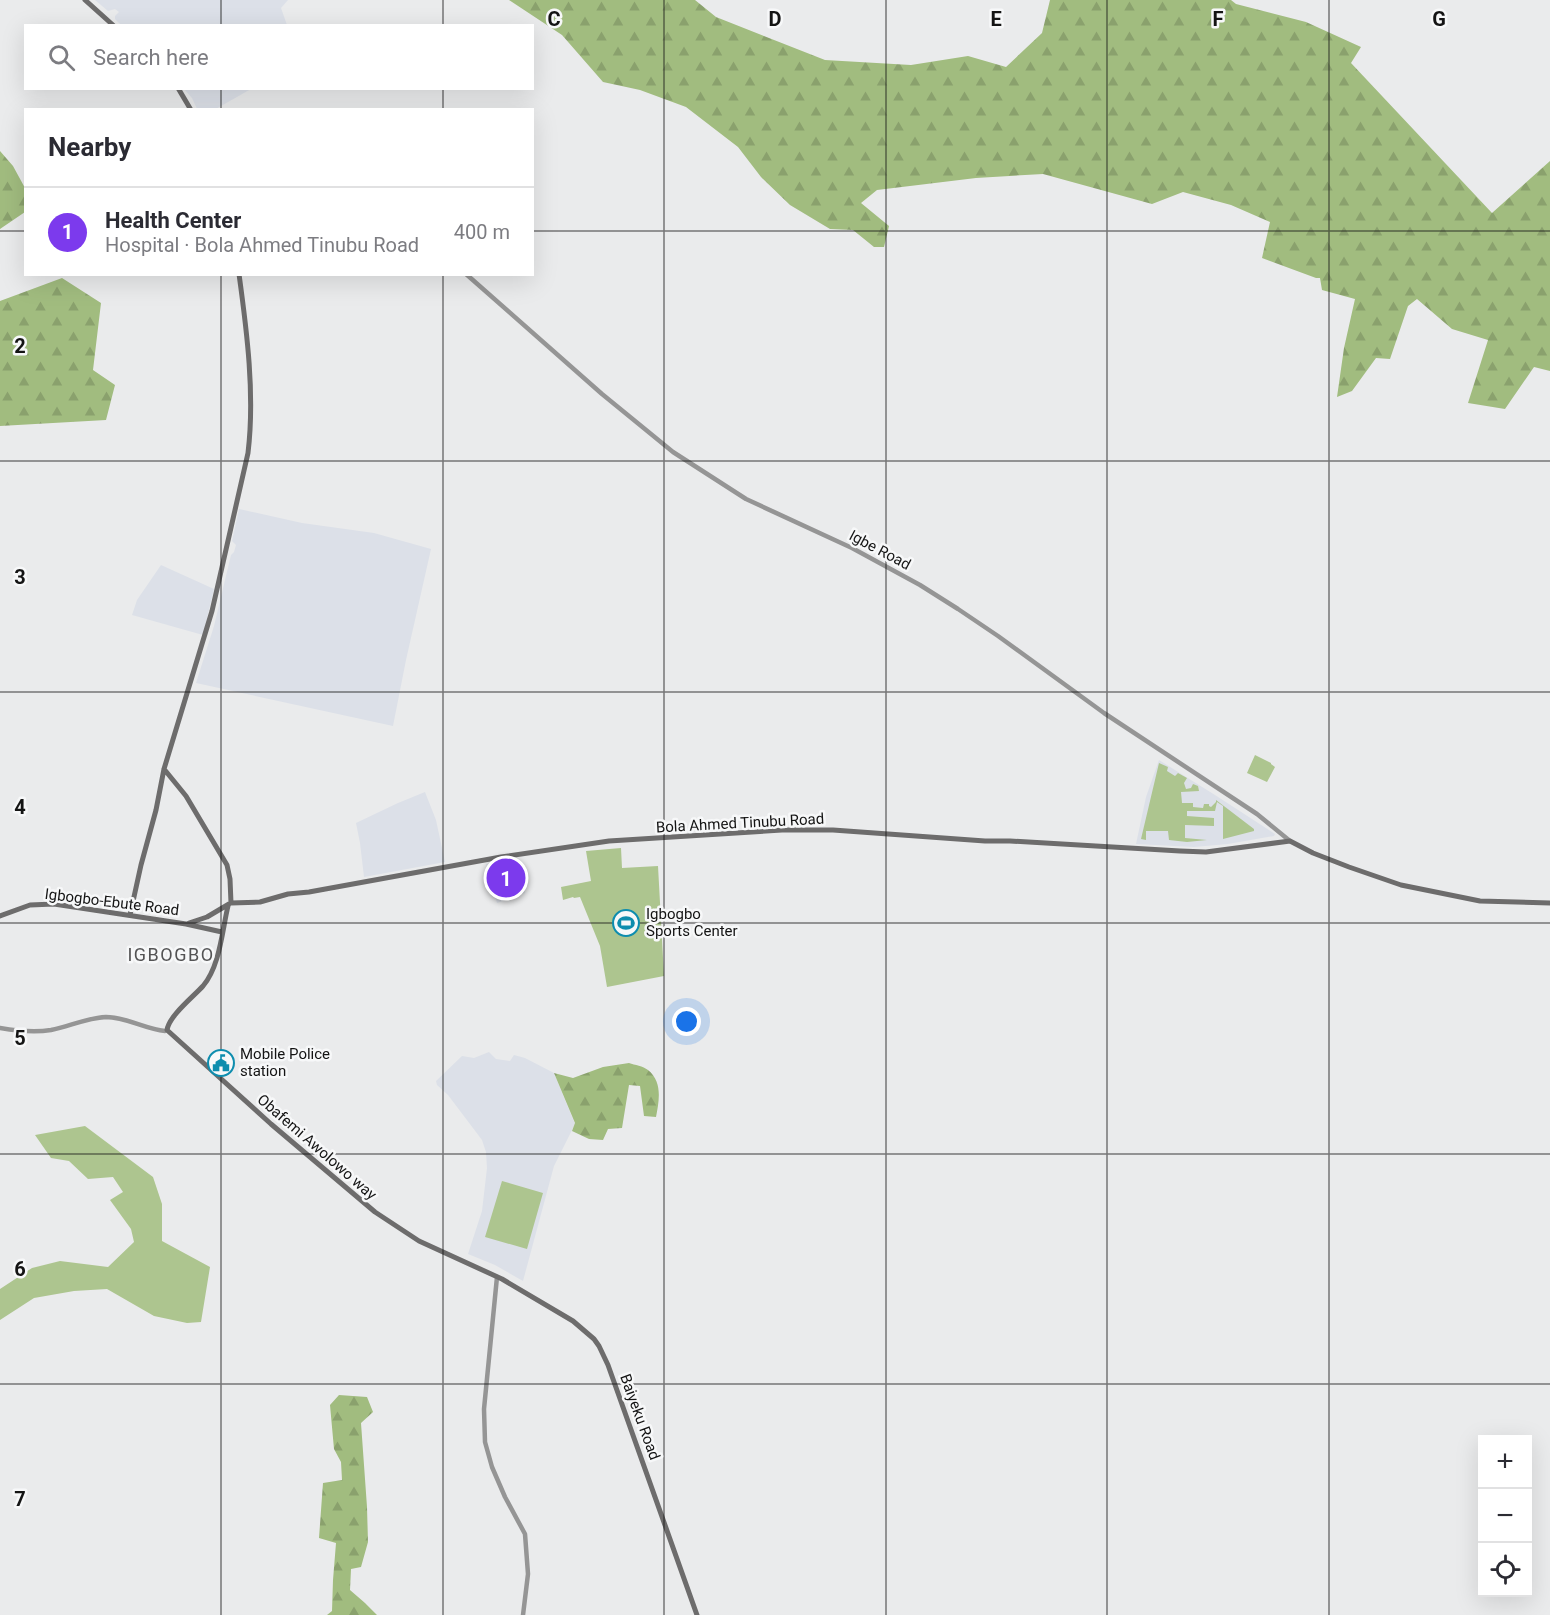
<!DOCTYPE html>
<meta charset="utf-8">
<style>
:root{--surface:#fff;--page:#f2f2f3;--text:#2b2b33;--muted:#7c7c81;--line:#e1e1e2;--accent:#7c3aed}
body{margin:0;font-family:Roboto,sans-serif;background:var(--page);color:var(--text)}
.controls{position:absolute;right:18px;bottom:18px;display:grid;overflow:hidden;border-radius:0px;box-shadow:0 6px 24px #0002}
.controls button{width:54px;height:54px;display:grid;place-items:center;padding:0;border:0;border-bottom:2px solid var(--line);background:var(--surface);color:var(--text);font:30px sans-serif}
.you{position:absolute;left:687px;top:1022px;width:21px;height:21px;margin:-15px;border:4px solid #fff;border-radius:50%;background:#1a73e8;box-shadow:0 0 0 9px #1a73e833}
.badge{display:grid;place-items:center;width:39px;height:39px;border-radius:50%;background:var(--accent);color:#fff;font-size:20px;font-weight:700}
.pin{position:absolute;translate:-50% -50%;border:3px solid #fff;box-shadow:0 2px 6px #0006}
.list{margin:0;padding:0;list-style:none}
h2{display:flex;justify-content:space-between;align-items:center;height:78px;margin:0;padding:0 24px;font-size:26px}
h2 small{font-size:20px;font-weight:400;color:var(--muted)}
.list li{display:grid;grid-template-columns:39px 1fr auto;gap:18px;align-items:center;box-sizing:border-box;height:90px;padding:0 24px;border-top:2px solid var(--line)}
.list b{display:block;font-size:22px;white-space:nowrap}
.list p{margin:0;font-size:20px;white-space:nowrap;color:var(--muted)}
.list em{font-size:20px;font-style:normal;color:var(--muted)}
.icon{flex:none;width:33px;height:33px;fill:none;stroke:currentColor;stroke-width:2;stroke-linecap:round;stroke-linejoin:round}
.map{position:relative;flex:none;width:1550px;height:1615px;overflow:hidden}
.search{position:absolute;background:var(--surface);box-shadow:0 6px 24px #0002;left:24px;top:24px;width:510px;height:66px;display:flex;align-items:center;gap:15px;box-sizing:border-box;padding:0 21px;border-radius:0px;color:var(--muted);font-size:22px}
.panel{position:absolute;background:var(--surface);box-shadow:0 6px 24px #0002;left:24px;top:108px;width:510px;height:168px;border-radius:0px}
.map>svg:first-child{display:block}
.built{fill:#dce0e8}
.green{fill:#adc58f}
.forest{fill:url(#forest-firs)}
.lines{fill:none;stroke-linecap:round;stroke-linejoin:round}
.tertiary{stroke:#959595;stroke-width:4.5}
.secondary{stroke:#6d6c6c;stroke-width:5}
.grid{fill:none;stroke:#141414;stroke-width:1.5;stroke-opacity:0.55}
.labels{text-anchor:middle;stroke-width:5;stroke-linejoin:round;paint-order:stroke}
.street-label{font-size:15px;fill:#141414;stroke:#f7f8f9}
.poi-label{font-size:15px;fill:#141414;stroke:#f7f8f9;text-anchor:start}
.quarter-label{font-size:18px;letter-spacing:1.5px;fill:#545455;stroke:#f7f8f9}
.grid-label{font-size:20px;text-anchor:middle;font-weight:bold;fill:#141414;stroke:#f7f8f9;stroke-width:5;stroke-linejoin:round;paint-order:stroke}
</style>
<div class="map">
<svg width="1550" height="1615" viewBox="0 0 1550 1615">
<defs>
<pattern id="forest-firs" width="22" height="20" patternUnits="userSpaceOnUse" patternTransform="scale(1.5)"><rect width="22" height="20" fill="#a1bc7f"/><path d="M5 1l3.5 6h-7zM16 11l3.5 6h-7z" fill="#8aa16d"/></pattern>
</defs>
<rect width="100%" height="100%" fill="#eaebec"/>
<path class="built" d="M95,0h193l-7,8 6,17h-166l-6,-6v-3l4,-4 -4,-3 -7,2z
M184,89h67l-37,21 -17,-1 -5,-11z
M239,509l63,14 72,10 57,16 -25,111 -13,66 -197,-43 18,-57 17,-71 3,-3 2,-7 -4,-4z
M161,565l53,24 -11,46 -71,-20 5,-15z
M1159,760l56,35 60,39 -1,2 -46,8 -34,3 -58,-3 10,-47z
M425,792l11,28 9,42 -81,15 -4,-34 -4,-20 42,-20z
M519,860l6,33 -28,10 -11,-39z
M489,1052l7,7 14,2 4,-6 11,3 29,15 21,51 -21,42 -31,115 -28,-16 -27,-11 14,-43 5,-43 -1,-16 -4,-12 -34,-45 -11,-10 -1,-4 26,-25 12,2z"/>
<path class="green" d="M1255,755l16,8v1l4,3 -8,15 -20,-9z
M1159,763l9,4 -1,4 8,5 3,-3 9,5 -3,5 2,6 5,-1 2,-4 5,2 1,5 -18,1 1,11h11v4l10,1 1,-4h5v2l2,1 5,-5v-2l38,29v2l-31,8v-33l-6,-4 -2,9h-28v5l27,2v8l-29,-1v13l22,2 -20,2 -18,-2 -1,-9h-22v9l-5,-1z
M621,848l1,20 36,-2 6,110 -57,11 -7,-41 -20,-49 -6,1 -1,-1 -10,3 -2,-13 30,-6 -5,-30z
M85,1126l68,51 9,27v37l48,26 -9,55 -14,1 -33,-7 -47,-27 -33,2 -40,7 -34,22v-31l32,-21 28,-7 48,6 26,-25 -3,-13 -21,-29 13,-8 -10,-15 -25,2 -19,-18 -18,-3 -16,-23z
M502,1181l41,12 -16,56 -42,-12z"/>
<path class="forest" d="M509,0h186l21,17 109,43 86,5 57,-9 38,11 36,-34 8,-33h181l5,4 70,18 55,25 -10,16 141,150 58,-52v210l-16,-4 -29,42 -37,-6 20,-63 -36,-11 -35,-30 -9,7 -18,53 -14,-1 -24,33 -15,6 7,-49 11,-49 -33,-9 -2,-12h-4l-54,-20 8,-36 -39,-17 -48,-13 -31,12 -109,-30 -67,4 -99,12 -16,13 28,23 -5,21h-10l-21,-17 -23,-1 -40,-24 -29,-28 -23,-30 -52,-40 -46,-17 -37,-8 -41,-47z
M0,151l13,15 12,22v24l-25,17z
M62,278l39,25 -8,67 22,15 -9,35 -106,6v-125z
M629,1063c6,2 14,3 19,7 15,12 11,31 8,47l-12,-1 -4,-30 -11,-1 -7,43 -14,1 -5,11 -14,-1 -17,-8 3,-8 -21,-50 19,5 30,-11z
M339,1395l28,2 6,15 -12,11 6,84 1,35 -7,25 -10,2 -1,21 15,13 12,12h-50l5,-4 1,-31 3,-37 -17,-5 4,-55 19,-3 -1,-18 -7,-13 -4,-44z"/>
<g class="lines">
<path class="tertiary" d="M466,274l136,120 71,58 73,47 106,49 68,37 38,24 40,27 106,77 153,101 33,27
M0,1028c17,3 34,5 51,2 19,-4 36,-12 55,-13 20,0 39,12 59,14
M497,1277l-13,132 1,33 7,25 13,30 20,37 3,40 -5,41"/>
<path class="secondary" d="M85,0l29,26
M178,88l13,22
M164,769l22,27 41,69 3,14 1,24
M231,903l29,-1 28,-8 21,-2 192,-35 108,-16 173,-11h51l152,11h25l170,10 26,1 84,-11 23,12 36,14 52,18 79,16 70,2
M228,906c-6,25 -8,60 -25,80 -10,11 -34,30 -36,44l104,94 104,88 44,29 83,38 71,42 21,18 5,7 9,19 89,250
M130,915l11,-50 15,-55 8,-41 48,-158 36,-158c7,-58 -1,-121 -9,-179
M0,916l30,-11 24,-1 132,20 36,8
M189,923l18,-6 22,-13"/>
</g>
<path class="grid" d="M221,0v26M443,0v26M664,0v1615M886,0v1615M1107,0v1615M1329,0v1615M221,88v22M443,88v22M0,231h26M532,231h1018M221,274v1341M443,274v1341M0,461h1550M0,692h1550M0,923h1550M0,1154h1550M0,1384h1550"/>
<defs>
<symbol id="stadium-ring" viewBox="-11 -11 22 22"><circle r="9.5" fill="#f7f8f9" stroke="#0e8dae" stroke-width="1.5"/><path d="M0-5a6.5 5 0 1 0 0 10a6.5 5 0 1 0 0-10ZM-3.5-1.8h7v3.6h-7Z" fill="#0e8dae"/></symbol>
<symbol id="civic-ring" viewBox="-11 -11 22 22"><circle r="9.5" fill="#f7f8f9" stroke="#0e8dae" stroke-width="1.5"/><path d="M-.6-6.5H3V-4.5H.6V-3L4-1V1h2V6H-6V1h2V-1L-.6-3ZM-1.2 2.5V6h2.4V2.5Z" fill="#0e8dae"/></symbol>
</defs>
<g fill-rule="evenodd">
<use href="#stadium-ring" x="611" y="908" width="30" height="30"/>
<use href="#civic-ring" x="206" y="1048" width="30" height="30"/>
</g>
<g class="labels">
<g class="street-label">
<text transform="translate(880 550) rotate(28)" y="5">Igbe Road</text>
<text transform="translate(740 823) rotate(-3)" y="5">Bola Ahmed Tinubu Road</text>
<text transform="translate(112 902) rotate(7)" y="5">Igbogbo-Ebute Road</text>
<text transform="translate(317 1147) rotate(41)" y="5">Obafemi Awolowo way</text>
<text transform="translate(640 1417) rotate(70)" y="5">Baiyeku Road</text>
</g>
<g class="poi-label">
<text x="646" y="919">Igbogbo<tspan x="646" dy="17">Sports Center</tspan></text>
<text x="240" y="1059">Mobile Police<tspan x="240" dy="17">station</tspan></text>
</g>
<g class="quarter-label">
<text x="171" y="961">IGBOGBO</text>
</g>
</g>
<g class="grid-label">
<text x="554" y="26">C</text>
<text x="775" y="26">D</text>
<text x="996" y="26">E</text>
<text x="1218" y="26">F</text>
<text x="1439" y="26">G</text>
<text x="20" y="353">2</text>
<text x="20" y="584">3</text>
<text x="20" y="814">4</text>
<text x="20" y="1045">5</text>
<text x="20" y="1276">6</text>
<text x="20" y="1506">7</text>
</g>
</svg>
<div class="controls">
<button>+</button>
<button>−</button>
<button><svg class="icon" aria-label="locate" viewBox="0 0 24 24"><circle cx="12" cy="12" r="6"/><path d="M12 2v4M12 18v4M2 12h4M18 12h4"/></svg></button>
</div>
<div class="you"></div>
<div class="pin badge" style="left:506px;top:878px">1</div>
<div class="search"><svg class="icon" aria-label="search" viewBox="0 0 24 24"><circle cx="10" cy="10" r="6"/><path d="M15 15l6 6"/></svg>Search here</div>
<section class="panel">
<h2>Nearby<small></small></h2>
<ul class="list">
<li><span class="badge">1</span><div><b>Health Center</b><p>Hospital · Bola Ahmed Tinubu Road</p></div><em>400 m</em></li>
</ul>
</section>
</div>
